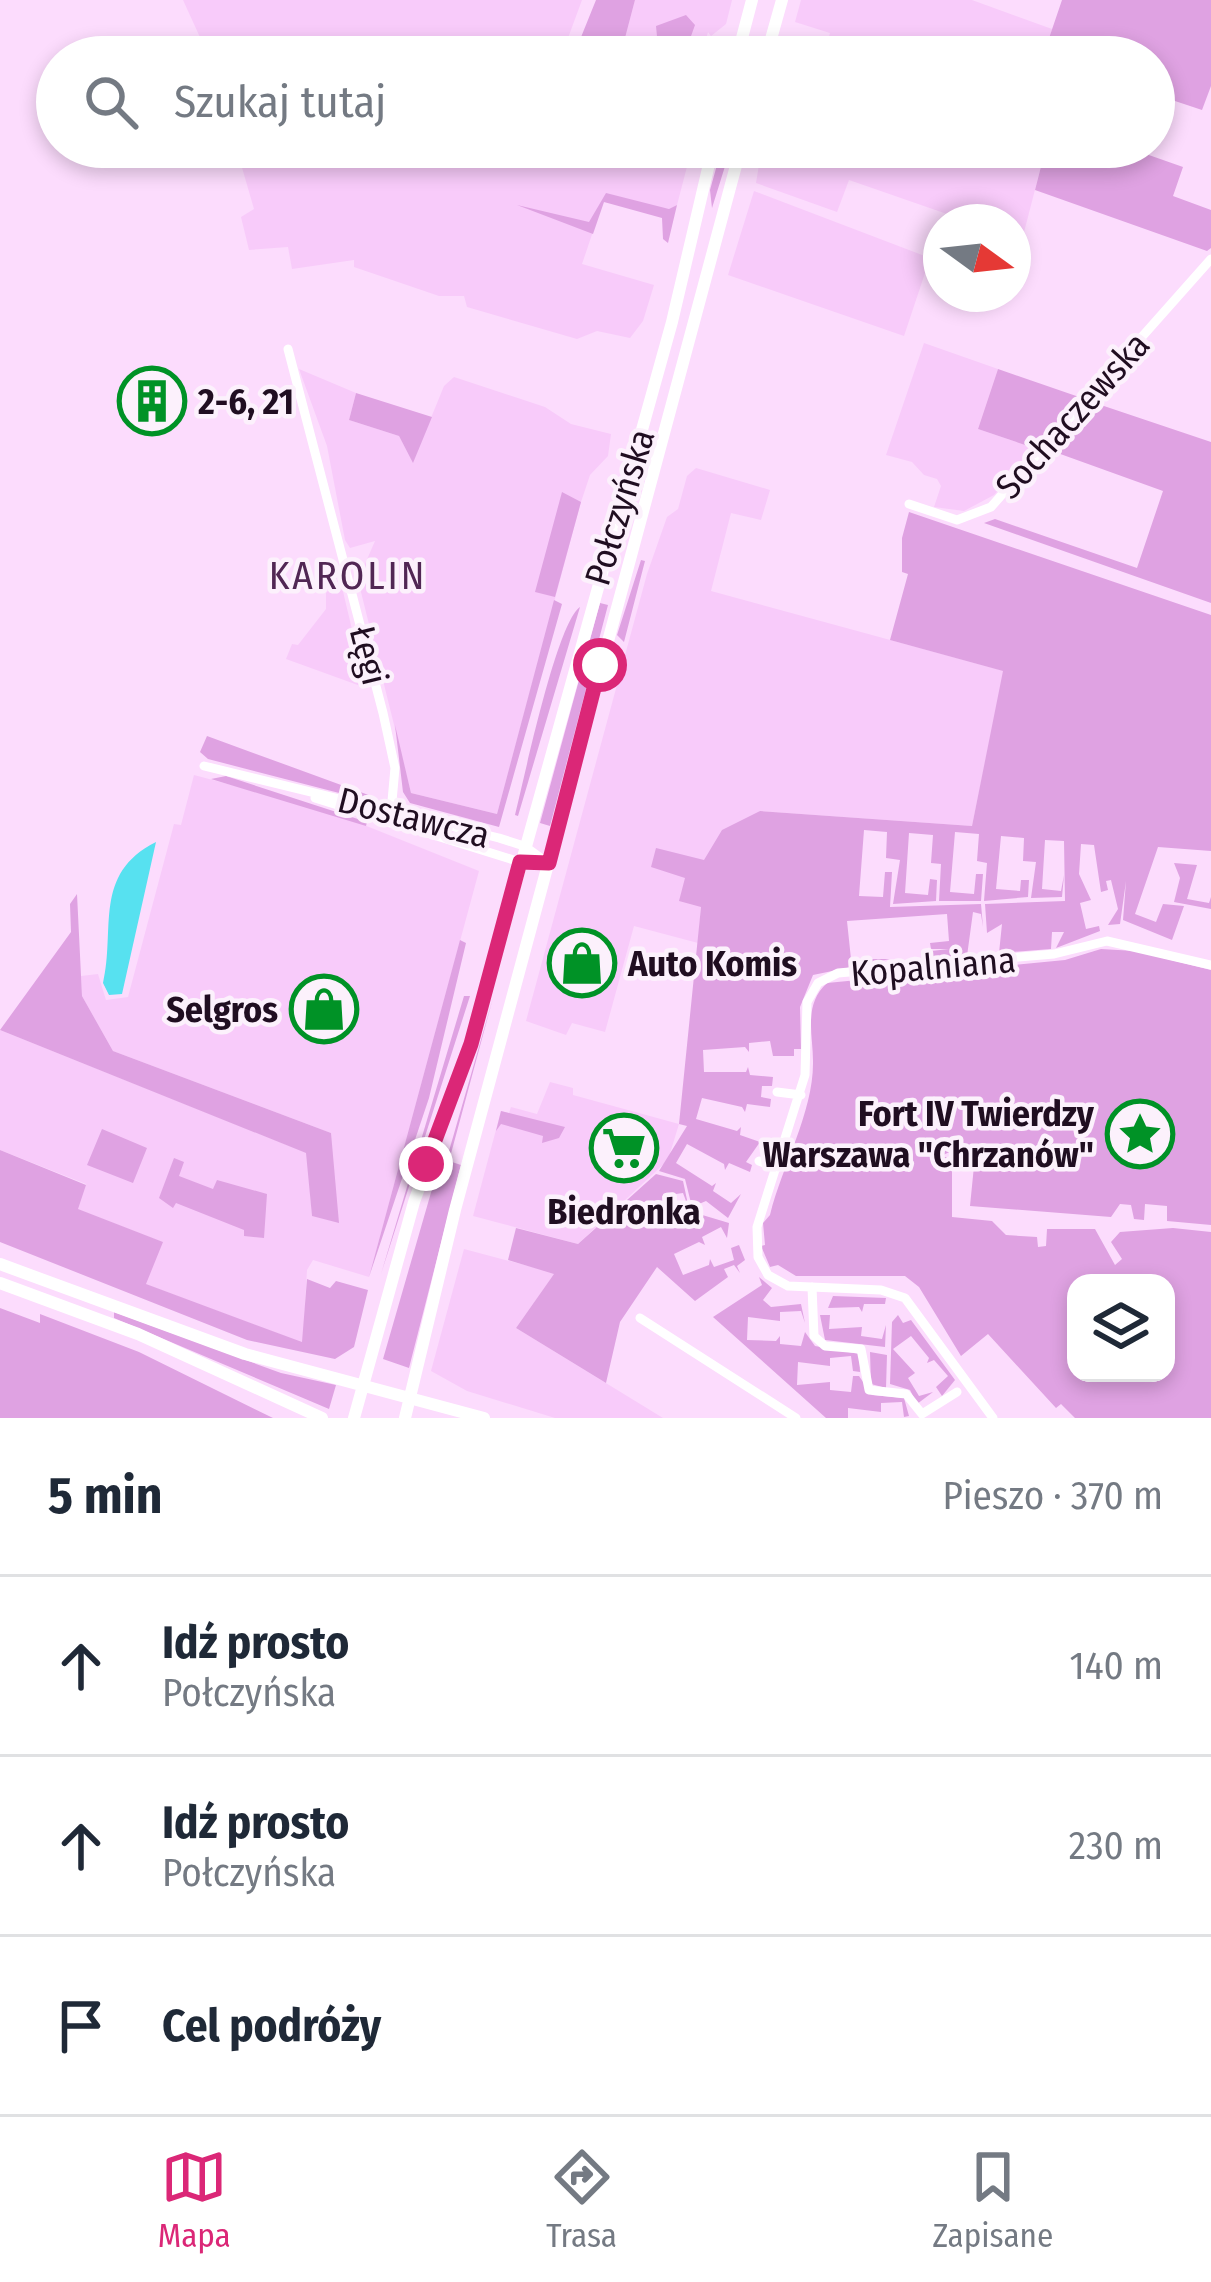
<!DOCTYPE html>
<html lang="pl">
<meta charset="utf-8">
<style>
:root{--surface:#fff;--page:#f6f6f7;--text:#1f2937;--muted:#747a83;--line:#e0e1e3;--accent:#db2777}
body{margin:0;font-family:"Fira Sans Condensed",sans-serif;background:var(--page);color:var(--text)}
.controls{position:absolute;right:36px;bottom:36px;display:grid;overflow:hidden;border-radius:24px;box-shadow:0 6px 18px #0003}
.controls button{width:108px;height:108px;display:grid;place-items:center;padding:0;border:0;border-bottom:3px solid var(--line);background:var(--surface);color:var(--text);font:60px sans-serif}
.compass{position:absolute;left:923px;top:204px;width:108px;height:108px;border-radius:50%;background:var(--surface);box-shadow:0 6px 18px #0003;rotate:105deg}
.stop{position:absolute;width:36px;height:36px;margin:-27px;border:9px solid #db2777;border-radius:50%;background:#fff}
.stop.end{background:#db2777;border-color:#fff;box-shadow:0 3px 12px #0008}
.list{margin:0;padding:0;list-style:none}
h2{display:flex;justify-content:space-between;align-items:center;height:156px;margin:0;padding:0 48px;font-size:51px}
h2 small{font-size:39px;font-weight:400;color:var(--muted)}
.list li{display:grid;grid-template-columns:78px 1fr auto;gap:36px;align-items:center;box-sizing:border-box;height:180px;padding:0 48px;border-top:3px solid var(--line)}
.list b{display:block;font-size:45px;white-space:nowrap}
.list p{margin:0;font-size:39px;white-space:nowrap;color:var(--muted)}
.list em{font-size:39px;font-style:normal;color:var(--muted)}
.icon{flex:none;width:66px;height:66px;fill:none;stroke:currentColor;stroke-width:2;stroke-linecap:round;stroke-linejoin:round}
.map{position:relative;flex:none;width:1211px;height:1418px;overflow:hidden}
.search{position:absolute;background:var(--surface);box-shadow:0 6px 18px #0003;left:36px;right:36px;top:36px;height:132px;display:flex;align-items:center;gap:30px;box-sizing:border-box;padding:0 42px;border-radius:66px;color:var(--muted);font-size:45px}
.sheet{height:696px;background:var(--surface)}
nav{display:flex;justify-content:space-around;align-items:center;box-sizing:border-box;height:168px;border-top:3px solid var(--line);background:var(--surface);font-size:33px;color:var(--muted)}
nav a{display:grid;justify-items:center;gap:6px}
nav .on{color:var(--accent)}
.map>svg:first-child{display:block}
.built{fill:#f8cbfa}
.green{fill:#dfa2e2;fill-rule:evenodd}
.water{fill:#57e1f0}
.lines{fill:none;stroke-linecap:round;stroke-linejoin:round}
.minor{stroke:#fff;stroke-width:9}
.secondary{stroke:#fff;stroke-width:12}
.route{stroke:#db2777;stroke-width:15}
.labels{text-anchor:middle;stroke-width:9;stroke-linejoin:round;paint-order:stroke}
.poi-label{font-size:36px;font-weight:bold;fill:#200e21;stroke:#fcf1fc;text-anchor:start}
.street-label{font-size:36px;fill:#200e21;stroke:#fcf1fc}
.neighbourhood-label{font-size:39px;letter-spacing:3px;fill:#512754;stroke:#fcf1fc}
</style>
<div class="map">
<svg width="1211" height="1418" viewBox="0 0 1211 1418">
<rect width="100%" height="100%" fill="#fcdcfd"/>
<path class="built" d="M183,0h399l-21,57h-352z
M635,0h97l-6,24 -15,12 -3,-4 -7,25h-81z
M801,0h171l80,29 -5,28h-182l-38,-13 3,-11 -35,-11z
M236,147h441l-1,6 13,6 -12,46 -7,4 -67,-7 -21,62 72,21 -11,36 -13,17 -33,-7 -20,8 -110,-32 -3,-11h-25l-85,-29v-7l-62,9 -4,-22 -39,3 -8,-33 13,-8z
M762,147h284l-24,93 -9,-3v-15h-43l-121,-42 -12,32 -81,-29z
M754,191l176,67 -26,78 -176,-61z
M924,343l74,26 -20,60 59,20 -43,46 -30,16 -30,-4 7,-21 -4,-7 -13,-4 -12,-13 -26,-7z
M299,369l57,24 -7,27 50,16 14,26 31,-76 10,-9 91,30 26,17 40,10 -3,22 -18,19 -9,27 -84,312 -86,-21 -53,-213 17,-39 -25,7 -5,-8 -18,-94z
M696,468l74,22 -9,30 -30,-7 -20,78 293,80 -32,155 -212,-15 -74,67 15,28 -3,37 -64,-17 -29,106 -33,-9 -6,12 -40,-14 121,-447 20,-57 11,-8 9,-33z
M340,578l5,22 21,88 -80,-29 6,-15 6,1 28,-36v-16z
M194,775l135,36 150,60 -110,406 -56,-17 -6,10 -4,73 -158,-59 17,-42 -85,-33 9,-25 -86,-34v-120l307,123 5,63 19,-83 -218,-82 -31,-55 -1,-20 17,-2 8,26 22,-3 46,-173 7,1z
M550,1082l23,6v7l106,29 -11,36 -90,84 -105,-28 28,-105 8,2 2,-6 26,7z
M464,1249l91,24 -39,55 147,90h-108l-88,-27 -36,-20z"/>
<path class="green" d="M596,0h39l-15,57h-47z
M1062,0h149v86l-9,24 -48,-16v-37l-111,-1z
M686,15l9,10 -9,25 -15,3 -13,-6 -2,-21z
M722,147h9l-19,61 -2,-18z
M1046,147h80l57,20 -10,29 38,14v38l-4,3 -172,-61z
M606,193l63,16 8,-4 -9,38 -5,-4 -1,-21 -58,-16 -11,32 -76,-29 72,17z
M998,369l84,29 -45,51 -59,-20z
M356,393l76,24 -19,46 -14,-27 -50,-16z
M1095,403l116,39v161l-227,-80 11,-4 142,49 26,-77 -111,-40z
M562,492l19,10 -26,95 -20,-5z
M909,512l302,103v236l-53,-4 -23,67 21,8 7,-18 21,2 -12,34 -49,-20 3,-39 -6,43 -12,1 10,-16 -7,-29 -5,1 2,9 -7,2 -7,-47 -13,-1 -2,30 12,26 -11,3 6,26 13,-3 1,5 -44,17 8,-16h-12l-1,17 -52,4 3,-29 -15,9 -2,-29 80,-3 -1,-60 -19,-1 -3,49 19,2 3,-16 -2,22 -31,1 5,-36 -13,-1 1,-23 -23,-2 -5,53 24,2 1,-11h8l-1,17 -44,4 3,-38 -10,-2 2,-27 -24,-2 -5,60 24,2 2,-20h7l-2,27h-42l2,-37 -10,-1 2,-28 -24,-2 -4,60 23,2 2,-16 7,1 -1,21 -43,3 7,-44 -14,-2 1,-26 -23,-2 -5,66 24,1 2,-25h7l-2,35 91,-3 2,23 -2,-13 -8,-2 -6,44 -36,3v-8l18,-2h-18l-1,-6 19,-2 -2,-27 -100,7 4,38h39l-77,16 -13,32 1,42h-7v7h-21l-3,-15 -21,2v9l-4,-5 -42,3 1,22h42l2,-5 2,8 23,2 -1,9h-10l-1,11 10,2 -1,8 -23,-3 -2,8 -3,-5 -40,-9 -6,21 41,12 4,-4 -1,8 20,7 -14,20 6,3 -2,7 -21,-9 -4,7 -1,-6 -37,-20 -11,19 36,23 4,-3 -3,8 18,12 10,-9 -13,24 -22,-17 -14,6 -7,-28 -26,-8 28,-45 -8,-2 22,-217 -22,-6 6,-23 -34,-11 5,-19 48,12 18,-30 38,-19 212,15 31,-155 -113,-31 18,-66 -6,-2v-34z
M641,560l4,1 -21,81 -7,-7z
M554,600l8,4 -63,223 -89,-24 -7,-11 -8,-67 16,68 86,21z
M600,603l8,2 -58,221 -10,-3z
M580,607l-62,209 -3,-1c9,-36 42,-193 65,-208z
M207,736l167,61v5l-166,-43 -8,-7z
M226,776l141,46 -1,4 -155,-47z
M1174,863l23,2 -10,34 22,4 2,-6v12l-37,-7 6,-24z
M77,894l5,102 31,55 218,82 8,90 -27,-7 -6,-63 -306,-123 71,-98 -1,-28z
M460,940l6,3 -37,155 -60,179z
M1101,949l34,2 76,19v255l-44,-4v-15l-22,-2 -1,16 -10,-1 -3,-14 -11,-1 -9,13 -141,-11 4,-40 -12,-20 -23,11h10l3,6v54l40,4 14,14 31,2 1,10 8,-1 1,-17h48l20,36 7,-6 -11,-17 9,-10 53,-4 38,4v186h-136l-14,-14 -5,4 -68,-74 -27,22 -42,-69 -14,-11h-109l-18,-11 -8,2 -9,-21 4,-1 -2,-22 7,-8c12,-49 44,-104 43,-154 0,-27 -10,-56 14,-78l238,-23zM1076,1283h90v90h-90z
M464,996h6l-89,278z
M493,998l-44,163 12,4 -52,203 -26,-9 60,-208h6z
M501,1111l64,16 -6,11 -17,5 1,-7 -42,-12 -5,7z
M102,1129l45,19 -14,35 -46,-18z
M0,1150l86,35 -8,24 85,33 -17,42 156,58 5,-63 23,9 6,-7 32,9 -14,57 -19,12 -88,-19 -247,-98z
M174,1158l10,4 -5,14 34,13 4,-9 50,14 -3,44 -20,-2v-6l-68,-27 -3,5 -14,-10z
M656,1174l27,7 6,28 -6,-16 -21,3 1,9 -33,-1 1,22 29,-1 2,-5 3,8h21l3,-17 40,12 -2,15 -6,-11 -19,10 3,8 -6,-3 -25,12 9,21 26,-10 1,-6 4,8 20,-7 -3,-12 8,-3 6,15 -8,6 3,7 -6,-8 -10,4 4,8 -33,24 -38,-34 -37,55 -14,61 -90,-55 38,-54 -46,-14 8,-32 62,16z
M759,1277l13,11 -9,12 8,7 30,-3 4,19 -4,-12 -21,1v9l-32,-4 -1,23 29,1 4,-5v8l21,2 4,-14 10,14 44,8 1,18 -7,-1 -2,-15 -21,2v8l-32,-4 -1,23 33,-3v8l21,2 2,-16h6l13,19 32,3 5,18 -5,1 -2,-15 -21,1v9l-33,-4v10h-22l-113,-101 49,-32z
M833,1296l53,2 -1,6h-21l-2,8 -3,-5 -31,1z
M0,1308l40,15v-9l99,38 134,66h-273z
M114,1312l167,61 55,12 -7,24 -215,-91z
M820,1315h10l-1,14 33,-2 -1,9 21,3 4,-14 -1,22 -60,-7z
M898,1315l5,8 8,-3 44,60 -13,16 -6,-9 12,-11 -14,-16 -7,3 2,-5 -18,-22 -18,13 22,24 -7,5 11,18 14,-4 -16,12 -7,-14 -20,-6 2,-62z
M870,1352l17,3 -1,33 -15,-4z"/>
<path class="water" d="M156,842l-34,152 -13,1 -6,-12c13,-53 -11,-109 53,-141z"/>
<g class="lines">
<path class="minor" d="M288,349l95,364 12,55 -5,55
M909,504l48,16 34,-13 220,-248
M204,766l295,72 25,8 25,18
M315,798l205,64 26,1
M777,1092l24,3
M759,1161l18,7
M812,1287l2,49 11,10 36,3 8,41 37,4 16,20 35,-22
M640,1318l156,100
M993,1418l-88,-120 -24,-8 -93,-4 -20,-11 -10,-18 -1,-30 48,-152 2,-73 11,-19 20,-10 216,-19 53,-13 104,24"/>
<path class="secondary" d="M737,57l15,-57
M766,57l16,-57
M0,1264l245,90 239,64
M0,1283l138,51 184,84
M354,1418l60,-216 57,-158 201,-722 41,-175
M405,1418l50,-208 286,-1063"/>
</g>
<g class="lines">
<path class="route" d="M426,1164l45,-120 49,-182 29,1 51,-198"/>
</g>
<defs>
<symbol id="building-ring" viewBox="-11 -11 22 22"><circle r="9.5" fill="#fcf1fc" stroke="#009226" stroke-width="1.5"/><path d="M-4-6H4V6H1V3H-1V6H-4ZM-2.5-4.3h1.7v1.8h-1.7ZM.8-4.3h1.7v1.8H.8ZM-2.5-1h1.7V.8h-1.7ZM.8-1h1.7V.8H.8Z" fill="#009226"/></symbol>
<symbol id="shop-ring" viewBox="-11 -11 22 22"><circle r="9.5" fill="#fcf1fc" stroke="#009226" stroke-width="1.5"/><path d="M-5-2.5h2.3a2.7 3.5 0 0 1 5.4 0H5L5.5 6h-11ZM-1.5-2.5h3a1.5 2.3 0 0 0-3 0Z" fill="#009226"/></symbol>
<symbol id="sight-ring" viewBox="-11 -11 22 22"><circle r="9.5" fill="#fcf1fc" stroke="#009226" stroke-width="1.5"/><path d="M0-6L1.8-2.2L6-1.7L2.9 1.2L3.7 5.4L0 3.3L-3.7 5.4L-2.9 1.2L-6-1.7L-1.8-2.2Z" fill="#009226"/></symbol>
<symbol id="supermarket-ring" viewBox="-11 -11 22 22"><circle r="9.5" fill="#fcf1fc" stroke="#009226" stroke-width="1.5"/><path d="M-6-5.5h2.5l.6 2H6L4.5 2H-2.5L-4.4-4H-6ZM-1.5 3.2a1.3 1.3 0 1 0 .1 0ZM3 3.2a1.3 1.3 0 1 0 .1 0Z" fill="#009226"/></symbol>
</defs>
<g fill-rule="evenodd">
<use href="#building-ring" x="114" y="363" width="76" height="76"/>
<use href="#shop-ring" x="544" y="925" width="76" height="76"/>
<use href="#shop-ring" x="286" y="971" width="76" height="76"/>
<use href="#sight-ring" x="1102" y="1096" width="76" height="76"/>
<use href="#supermarket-ring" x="586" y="1110" width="76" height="76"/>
</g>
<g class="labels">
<g class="poi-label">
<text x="198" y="414">2-6, 21</text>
<text x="628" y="976">Auto Komis</text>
<text x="278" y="1022" text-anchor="end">Selgros</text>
<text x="1094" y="1126" text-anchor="end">Fort IV Twierdzy<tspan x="1094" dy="41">Warszawa "Chrzanów"</tspan></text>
<text x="624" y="1224" text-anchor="middle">Biedronka</text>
</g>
<g class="street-label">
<text transform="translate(1072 415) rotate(-48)" y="13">Sochaczewska</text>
<text transform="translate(619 507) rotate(-73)" y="13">Połczyńska</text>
<text transform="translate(369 655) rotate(76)" y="13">Łęgi</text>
<text transform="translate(414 817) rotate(14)" y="13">Dostawcza</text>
<text transform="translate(933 966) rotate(-5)" y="13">Kopalniana</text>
</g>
<g class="neighbourhood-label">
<text x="348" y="589">KAROLIN</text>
</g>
</g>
</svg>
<div class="controls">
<button><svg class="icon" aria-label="layers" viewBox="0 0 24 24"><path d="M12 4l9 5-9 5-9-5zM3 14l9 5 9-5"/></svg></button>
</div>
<svg class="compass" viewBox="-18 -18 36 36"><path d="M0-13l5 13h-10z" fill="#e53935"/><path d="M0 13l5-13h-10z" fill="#747a83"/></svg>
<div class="stop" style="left:600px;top:665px"></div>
<div class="stop end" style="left:426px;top:1164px"></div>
<div class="search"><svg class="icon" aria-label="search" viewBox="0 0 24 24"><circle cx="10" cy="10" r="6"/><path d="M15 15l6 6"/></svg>Szukaj tutaj</div>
</div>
<section class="sheet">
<h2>5 min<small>Pieszo · 370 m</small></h2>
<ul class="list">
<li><svg class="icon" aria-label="ahead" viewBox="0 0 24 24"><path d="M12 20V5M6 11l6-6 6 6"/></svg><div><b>Idź prosto</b><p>Połczyńska</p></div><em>140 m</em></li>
<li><svg class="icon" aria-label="ahead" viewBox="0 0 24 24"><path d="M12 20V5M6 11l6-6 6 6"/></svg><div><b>Idź prosto</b><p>Połczyńska</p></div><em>230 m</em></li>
<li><svg class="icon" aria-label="arrive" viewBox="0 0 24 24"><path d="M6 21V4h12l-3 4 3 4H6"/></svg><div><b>Cel podróży</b></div></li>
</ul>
</section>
<nav>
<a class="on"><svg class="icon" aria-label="map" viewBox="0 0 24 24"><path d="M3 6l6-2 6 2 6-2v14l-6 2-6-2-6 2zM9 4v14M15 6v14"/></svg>Mapa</a>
<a><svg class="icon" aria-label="directions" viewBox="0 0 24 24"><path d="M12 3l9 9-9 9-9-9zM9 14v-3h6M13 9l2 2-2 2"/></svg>Trasa</a>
<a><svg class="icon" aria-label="saved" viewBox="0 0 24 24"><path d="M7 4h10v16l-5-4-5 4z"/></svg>Zapisane</a>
</nav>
